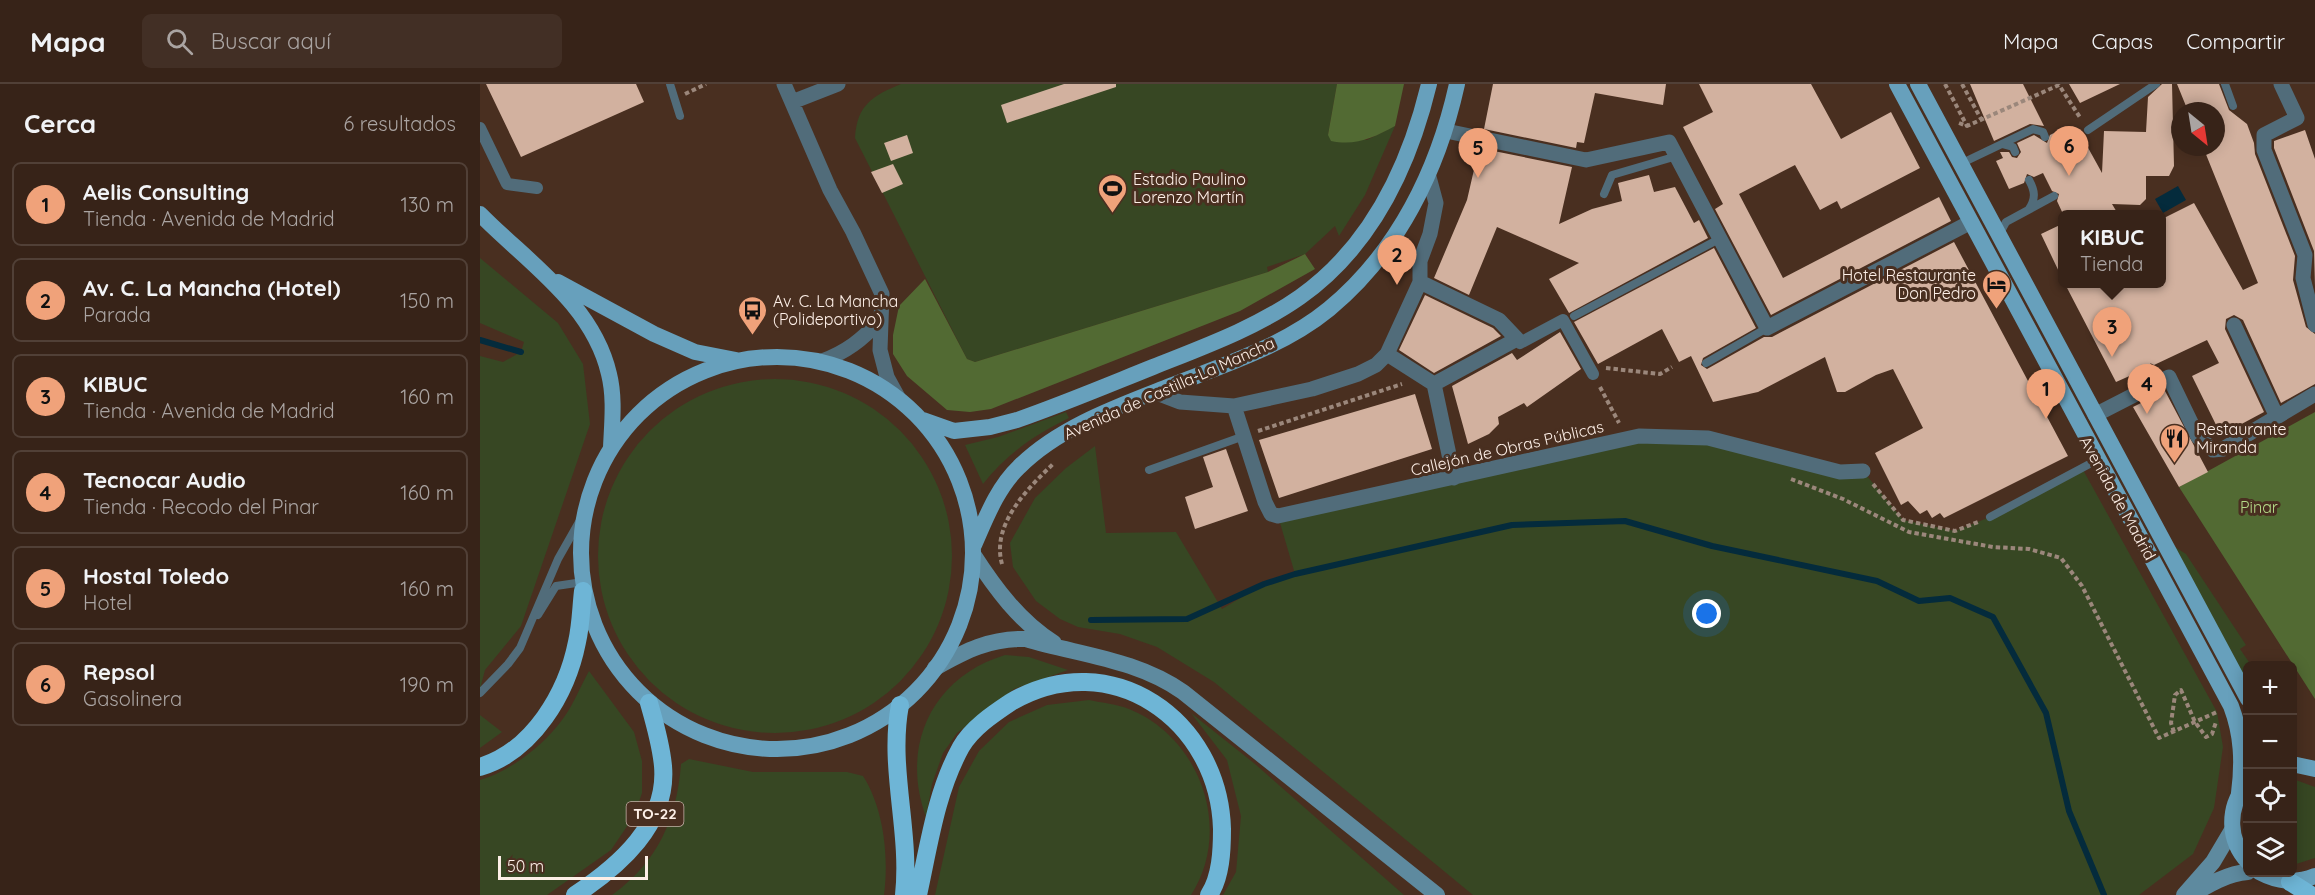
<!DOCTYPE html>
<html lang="es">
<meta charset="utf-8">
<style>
:root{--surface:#372318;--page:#422f25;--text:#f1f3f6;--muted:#aaa4a2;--line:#514037;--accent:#f0a27a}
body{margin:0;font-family:Quicksand,sans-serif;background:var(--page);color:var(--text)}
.controls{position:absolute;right:18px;bottom:18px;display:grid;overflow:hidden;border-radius:9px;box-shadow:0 3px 15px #0003}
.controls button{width:54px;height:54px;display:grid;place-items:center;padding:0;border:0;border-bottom:2px solid var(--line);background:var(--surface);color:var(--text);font:30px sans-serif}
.compass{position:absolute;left:1691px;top:18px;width:54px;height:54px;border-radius:50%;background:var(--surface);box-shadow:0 3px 15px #0003;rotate:150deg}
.scale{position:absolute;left:18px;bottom:15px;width:150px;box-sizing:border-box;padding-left:6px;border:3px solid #fdefe7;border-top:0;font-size:16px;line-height:21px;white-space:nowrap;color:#fdefe7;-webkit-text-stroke:4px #492f20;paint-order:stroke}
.you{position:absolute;left:1227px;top:530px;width:21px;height:21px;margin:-15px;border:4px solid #fff;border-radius:50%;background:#1a73e8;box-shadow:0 0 0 9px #1a73e833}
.badge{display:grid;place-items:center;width:39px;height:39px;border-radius:50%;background:var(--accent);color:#111;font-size:20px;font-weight:700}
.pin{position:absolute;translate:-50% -50px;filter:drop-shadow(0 2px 3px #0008)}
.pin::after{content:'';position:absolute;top:32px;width:21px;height:18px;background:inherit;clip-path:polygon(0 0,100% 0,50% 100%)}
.popup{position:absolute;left:1578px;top:126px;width:108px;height:78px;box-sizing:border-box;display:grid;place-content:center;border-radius:9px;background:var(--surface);filter:drop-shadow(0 2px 4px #0005);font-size:20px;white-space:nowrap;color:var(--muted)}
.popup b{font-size:22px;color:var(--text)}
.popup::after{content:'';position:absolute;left:50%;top:100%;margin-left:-12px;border:12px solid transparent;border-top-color:var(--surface)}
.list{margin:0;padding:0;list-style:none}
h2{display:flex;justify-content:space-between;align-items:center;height:78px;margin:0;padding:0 24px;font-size:26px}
h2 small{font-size:20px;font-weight:400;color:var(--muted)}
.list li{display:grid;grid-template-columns:39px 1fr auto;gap:18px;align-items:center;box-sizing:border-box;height:84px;margin:0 12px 12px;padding:0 12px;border:2px solid var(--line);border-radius:9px}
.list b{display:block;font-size:22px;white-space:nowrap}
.list p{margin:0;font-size:20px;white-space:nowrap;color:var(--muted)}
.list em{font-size:20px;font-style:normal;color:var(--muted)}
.icon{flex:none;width:33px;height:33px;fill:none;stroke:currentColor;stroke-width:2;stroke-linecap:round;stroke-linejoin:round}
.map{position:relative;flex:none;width:1835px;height:811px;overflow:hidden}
header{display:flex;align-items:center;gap:36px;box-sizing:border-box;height:84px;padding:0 30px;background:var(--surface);border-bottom:2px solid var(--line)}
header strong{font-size:28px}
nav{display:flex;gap:33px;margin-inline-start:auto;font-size:21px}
.search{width:420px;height:54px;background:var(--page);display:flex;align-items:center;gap:15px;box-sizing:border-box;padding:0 21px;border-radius:9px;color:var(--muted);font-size:22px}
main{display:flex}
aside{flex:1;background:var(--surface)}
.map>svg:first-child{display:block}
.green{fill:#374723}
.forest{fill:#526a33}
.water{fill:#042b3c}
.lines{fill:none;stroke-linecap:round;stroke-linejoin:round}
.stream{stroke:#042b3c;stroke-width:6}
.building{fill:#d2b19f}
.path{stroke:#9b877b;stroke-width:4;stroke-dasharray:4.5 3;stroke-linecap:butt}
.service{stroke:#516c7a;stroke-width:8}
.pedestrian{stroke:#516c7a;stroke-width:12}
.minor{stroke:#516c7a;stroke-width:15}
.secondary{stroke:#5e8a9f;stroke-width:16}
.primary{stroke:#67a0bc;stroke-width:16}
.motorway{stroke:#6eb5d6;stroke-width:18}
.labels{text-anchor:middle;stroke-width:6;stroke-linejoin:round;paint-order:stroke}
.shield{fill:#492f20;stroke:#c7b5ab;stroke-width:1.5}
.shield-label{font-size:15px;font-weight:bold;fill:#fdefe7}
.poi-label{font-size:16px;fill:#fdefe7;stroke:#492f20;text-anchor:start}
.street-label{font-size:16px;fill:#fdefe7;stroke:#492f20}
.park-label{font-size:16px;fill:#b5dc89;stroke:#492f20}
</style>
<header>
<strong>Mapa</strong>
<div class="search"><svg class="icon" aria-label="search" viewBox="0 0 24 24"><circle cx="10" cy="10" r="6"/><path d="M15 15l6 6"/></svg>Buscar aquí</div>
<nav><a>Mapa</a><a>Capas</a><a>Compartir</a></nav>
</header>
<main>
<aside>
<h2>Cerca<small>6 resultados</small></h2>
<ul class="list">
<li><span class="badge">1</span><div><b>Aelis Consulting</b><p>Tienda · Avenida de Madrid</p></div><em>130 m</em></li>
<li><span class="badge">2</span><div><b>Av. C. La Mancha (Hotel)</b><p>Parada</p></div><em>150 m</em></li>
<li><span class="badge">3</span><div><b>KIBUC</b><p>Tienda · Avenida de Madrid</p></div><em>160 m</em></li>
<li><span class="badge">4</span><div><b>Tecnocar Audio</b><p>Tienda · Recodo del Pinar</p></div><em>160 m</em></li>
<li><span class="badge">5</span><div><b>Hostal Toledo</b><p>Hotel</p></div><em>160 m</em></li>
<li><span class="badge">6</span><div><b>Repsol</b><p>Gasolinera</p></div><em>190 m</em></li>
</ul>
</aside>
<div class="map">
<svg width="1835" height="811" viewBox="0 0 1835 811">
<rect width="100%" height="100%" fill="#492f20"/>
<path class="green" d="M421,0h436l-9,51 39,5 28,-14 -30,69 -26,41 -4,-10 -30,28 -38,13 1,5 -293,90 -8,-3 -112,-221c2,-33 17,-42 46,-54z
M0,174l78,65 25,41 7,60 -69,202 -36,44 -5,19v-333l23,6 18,-10 3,-10 -44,-19z
M118 472a177 177 0 1 1 354 0a177 177 0 1 1-354 0Z
M586,328l3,6c-35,17 -62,36 -86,66l-18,-39 33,-8z
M1159,352l69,2 155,33 40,49 52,11 35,-14 92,-49 135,244 6,35 -9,61 -21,46 -54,41h-666l-259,-213 -57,-35 -37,-13 -42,-7 -18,-8 -24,-18 -23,-34 -3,-24 25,-45 31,-30 29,-22 11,87 70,-1 46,77 42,-25 31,-10 -17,-58z
M1695,463l11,7 60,91 -6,4 11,16 -3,1 -1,16z
M525,571l24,2 39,13 -54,19 -57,44 -14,20 -11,31 -6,33c-26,-71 6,-140 79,-162z
M109,587l45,61 8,29v32l-8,23 -23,34 -64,45h-67v-115c30,-9 63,-34 82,-60 11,-14 18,-33 27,-49z
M609,616c13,3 28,4 40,9 72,29 104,121 62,186h-256l24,-108 20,-36 30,-29 38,-17z
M711,629l64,51 149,131h-181l13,-23 5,-56 -14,-56z
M0,631l22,17 -22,16z
M209,675l64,13h94l16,4c21,33 26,81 21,119h-272c46,-33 65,-77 69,-131z
M1813,695l22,8v71l-22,7z"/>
<path class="forest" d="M857,0h67l-9,42c-22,12 -39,20 -64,15l-3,-6z
M825,170l10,15 -75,42 -249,98 -21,3 -23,-2 -40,-34 -14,-22v-19l6,-29 26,-27 42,80 8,3 293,-90z
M1835,328v287l-136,-212z"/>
<path class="water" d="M1698,102l8,14 -23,13 -8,-14z"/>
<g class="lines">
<path class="stream" d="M0,256l41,12
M611,536l96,-1 77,-35 31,-10 217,-49 113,-4 87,25 165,35 42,20 31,-3 43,19 53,96 23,98 35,84"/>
</g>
<path class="building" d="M6,0h150l8,18 -123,55z
M584,0h52v3l-109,36 -6,-18z
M1013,0h173l-3,21 -68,-12 -11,50 -7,-1 -1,6 -92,-19z
M1219,0h112l30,55 50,-27 29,56 -79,41 -4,-8 -17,9 -25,-45 -56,29 44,84 156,-81 12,24 -180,94 -56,-106 8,-5 -40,-77 30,-15z
M1490,0h53l21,42 -14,-2 -36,17z
M1589,0h51l-40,19z
M1682,0h10l2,82 -5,10h-23v23l-6,6 -28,-1 6,10h-55l-6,-13 2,-7 -7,-3 -9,-18 -9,4 -7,-3 -3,9 -15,6 -13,-28 7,-3 -3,-6h9l3,5 5,1 4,-6 -4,-9 17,-8 13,8 3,-8 8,-4 7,13 16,-9 21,38 2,-42 42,1 2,-35z
M1697,0h42l10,26 18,14 7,19 1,11 40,102 -2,24 13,47 9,7v50l-34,19 -38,-83 -9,-5 -8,4 -1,10 39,83 -43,23 -29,-59 27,-13 -12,-23 -53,25 -4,-2 2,3 -36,16 -51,-98h97v-65l32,-16 49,87 15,-7 -55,-136h13v-36h-28z
M1825,46l10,29v127l-1,-35 -40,-103v-7z
M427,51l6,18 -22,8 -7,-18z
M999,64l93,19 -13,57 33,-15 30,-8 -4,-18 31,-8 5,17 21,-5 19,36 5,-3 9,18 -139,75 -20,-34 30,-16 -82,-36 -28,68 -35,-17 33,-78z
M413,80l10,20 -21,9 -11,-21z
M1582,140v54l-21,-44z
M1474,158l114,214 -124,62 -4,-5 -8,5 -5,-8 -7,4 -12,-13 -7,4 -26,-52 48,-25 -30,-59 -17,6 -31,17h-8l-12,-35 -67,35 -45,10 -22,-46 -12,6 -17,-33 -64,35 -24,-42 140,-74 42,80 -53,30 -2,7 6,4 57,-32h8z
M945,211l68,33 8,8 -67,37 -35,-23z
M1080,248l21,37 -54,38 -3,-4 -26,14 1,7 -10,10 -21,10 -16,-58 60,-33 5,7z
M1685,307l43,81 -29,15 -46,-80z
M935,310l17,55 -153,49 -20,-58z
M746,365l22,62 -53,18 -10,-32 28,-10 -10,-30z"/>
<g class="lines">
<path class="path" d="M1465,0l22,42
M1482,0l19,35
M205,10l21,-10
M1479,39l8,3 92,-41 22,34
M1126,284l54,6 12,-7
M1120,303l19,36
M778,347l144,-47
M1311,395l52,20 66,33 84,15 36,2 32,9 21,28 77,152 58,-26
M1393,400l30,36 52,11 23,-9
M522,480c-11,-39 25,-75 51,-100
M1694,648l-3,-9 4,-28 6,-5 14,32 11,15 6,-3 4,-12"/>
<path class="service" d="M190,0l10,32
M1745,0l8,22
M1608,46l68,-46
M1522,60l11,3 2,5
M1480,80l73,-35 10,3 2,5
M1124,110l8,-19 65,-19
M1549,125c7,-11 6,-18 0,-29
M1520,149l6,-11 48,-26
M1094,232l147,-78
M1226,279l61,-35
M669,386l95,-34
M1510,433l107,-57
M58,531l18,-29 27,-4
M0,609l28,-29 12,-16 38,-89 21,-37"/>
<path class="pedestrian" d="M0,44l27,56 30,4
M1037,255l3,4 43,-23 30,54"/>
<path class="minor" d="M304,0l46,106 23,42 29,62 -2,56 7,27 11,20
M1801,0l16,34 -33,17v15l41,105 -2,23 12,47
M312,18l46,-18
M966,47l140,29 83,-18 98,186 204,-106
M1754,241l43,92
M907,270l47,30 83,-45 -18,-19 -79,-38
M342,277c24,-9 40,-21 57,-40
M954,300l20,94
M674,308l26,10 54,4 78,-17 46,-15 18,-9 11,-11 33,-72v-21l10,-27 6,-31 -7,-26
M754,322l31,96 6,12 7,2 361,-80 69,2 132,34 23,-1
M1615,331l74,-38 29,60 15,13 10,-1 92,-55"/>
<path class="secondary" d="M493,470c22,34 46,67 81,89
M455,584c30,-17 55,-30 91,-29 53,16 110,20 157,53l254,203
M1704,811l29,-33 19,-32
M1712,811c16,-10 36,-22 56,-23"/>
<path class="primary" d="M1417,0l334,622c11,29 12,56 8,87
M1438,0l330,615
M0,130c47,48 113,90 129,160 6,24 3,49 2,74
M78,198l96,52 41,18 41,8
M101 469a196 196 0 1 1 392 0a196 196 0 1 1-392 0Z
M443,336l31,11 36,-4 27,-7c46,-16 91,-35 136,-53 50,-20 103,-39 147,-70 72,-51 109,-130 129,-213
M494,461c12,-27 23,-57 45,-78 40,-40 100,-61 151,-81 54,-21 114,-40 159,-77 69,-57 109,-139 128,-225
M1812,680l23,5
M1765,702c-18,23 -17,55 3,76
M1779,788c19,10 36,12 56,4"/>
<path class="motorway" d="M420,621c-12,63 11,126 4,190
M0,683c53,-16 87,-74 97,-125 4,-17 4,-34 6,-51
M1810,798l21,13
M95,811c44,-29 93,-71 88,-129 -2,-22 -8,-42 -14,-63
M438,811c11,-50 18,-103 43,-148 11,-19 32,-33 50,-45 100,-58 208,18 211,127 0,21 -1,48 -13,66"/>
</g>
<defs>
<symbol id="stadium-pin" viewBox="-11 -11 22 30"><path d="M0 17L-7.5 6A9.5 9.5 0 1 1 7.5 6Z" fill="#f0a27a" stroke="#492f20"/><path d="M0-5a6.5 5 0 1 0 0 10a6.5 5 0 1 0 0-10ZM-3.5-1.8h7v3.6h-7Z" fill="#111"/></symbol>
<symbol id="hotel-pin" viewBox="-11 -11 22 30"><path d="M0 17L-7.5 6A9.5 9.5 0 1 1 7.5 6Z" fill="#f0a27a" stroke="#492f20"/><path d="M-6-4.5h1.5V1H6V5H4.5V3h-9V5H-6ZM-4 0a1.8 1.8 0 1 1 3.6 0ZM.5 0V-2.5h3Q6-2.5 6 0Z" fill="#111"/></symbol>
<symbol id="bus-pin" viewBox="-11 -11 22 30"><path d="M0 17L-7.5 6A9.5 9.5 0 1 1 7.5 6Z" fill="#f0a27a" stroke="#492f20"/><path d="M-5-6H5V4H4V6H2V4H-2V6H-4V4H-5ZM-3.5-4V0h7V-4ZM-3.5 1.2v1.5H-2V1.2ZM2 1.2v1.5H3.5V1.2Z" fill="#111"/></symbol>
<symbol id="restaurant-pin" viewBox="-11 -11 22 30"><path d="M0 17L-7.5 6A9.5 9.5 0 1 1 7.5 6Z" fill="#f0a27a" stroke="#492f20"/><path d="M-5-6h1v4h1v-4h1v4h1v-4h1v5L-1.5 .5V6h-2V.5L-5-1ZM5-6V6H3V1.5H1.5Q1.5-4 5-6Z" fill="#111"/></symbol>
</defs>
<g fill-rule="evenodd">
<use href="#stadium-pin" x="616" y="88" width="33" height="45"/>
<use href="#hotel-pin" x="1500" y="184" width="33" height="45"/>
<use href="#bus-pin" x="256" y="210" width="33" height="45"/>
<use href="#restaurant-pin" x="1678" y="338" width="33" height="45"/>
</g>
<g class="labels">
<rect class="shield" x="146.5" y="718" width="57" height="24" rx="4.5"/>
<g class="shield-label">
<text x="175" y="735">TO-22</text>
</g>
<g class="poi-label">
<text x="653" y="101">Estadio Paulino<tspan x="653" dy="18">Lorenzo Martín</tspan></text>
<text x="1496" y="197" text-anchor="end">Hotel Restaurante<tspan x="1496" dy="18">Don Pedro</tspan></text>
<text x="293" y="223">Av. C. La Mancha<tspan x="293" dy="18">(Polideportivo)</tspan></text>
<text x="1716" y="351">Restaurante<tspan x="1716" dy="18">Miranda</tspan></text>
</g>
<g class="street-label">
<text transform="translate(689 304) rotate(-24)" y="6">Avenida de Castilla-La Mancha</text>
<text transform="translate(1027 364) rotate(-13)" y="6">Callejón de Obras Públicas</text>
<text transform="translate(1638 414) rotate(61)" y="6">Avenida de Madrid</text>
</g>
<g class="park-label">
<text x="1779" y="429">Pinar</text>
</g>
</g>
</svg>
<div class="controls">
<button>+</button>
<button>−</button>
<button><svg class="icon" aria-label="locate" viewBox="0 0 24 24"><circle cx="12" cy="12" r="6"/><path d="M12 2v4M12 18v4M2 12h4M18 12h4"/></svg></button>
<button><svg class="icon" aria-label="layers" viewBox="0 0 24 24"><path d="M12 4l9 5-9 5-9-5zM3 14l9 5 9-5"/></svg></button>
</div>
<svg class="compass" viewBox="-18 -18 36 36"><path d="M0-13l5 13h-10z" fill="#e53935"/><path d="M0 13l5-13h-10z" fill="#aaa4a2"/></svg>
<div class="scale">50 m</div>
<div class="you"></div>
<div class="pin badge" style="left:1566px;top:335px">1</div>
<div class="pin badge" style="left:917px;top:201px">2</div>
<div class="pin badge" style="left:1632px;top:273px">3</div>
<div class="popup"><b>KIBUC</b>Tienda</div>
<div class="pin badge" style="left:1667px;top:330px">4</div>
<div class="pin badge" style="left:998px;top:94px">5</div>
<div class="pin badge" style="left:1589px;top:92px">6</div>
</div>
</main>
